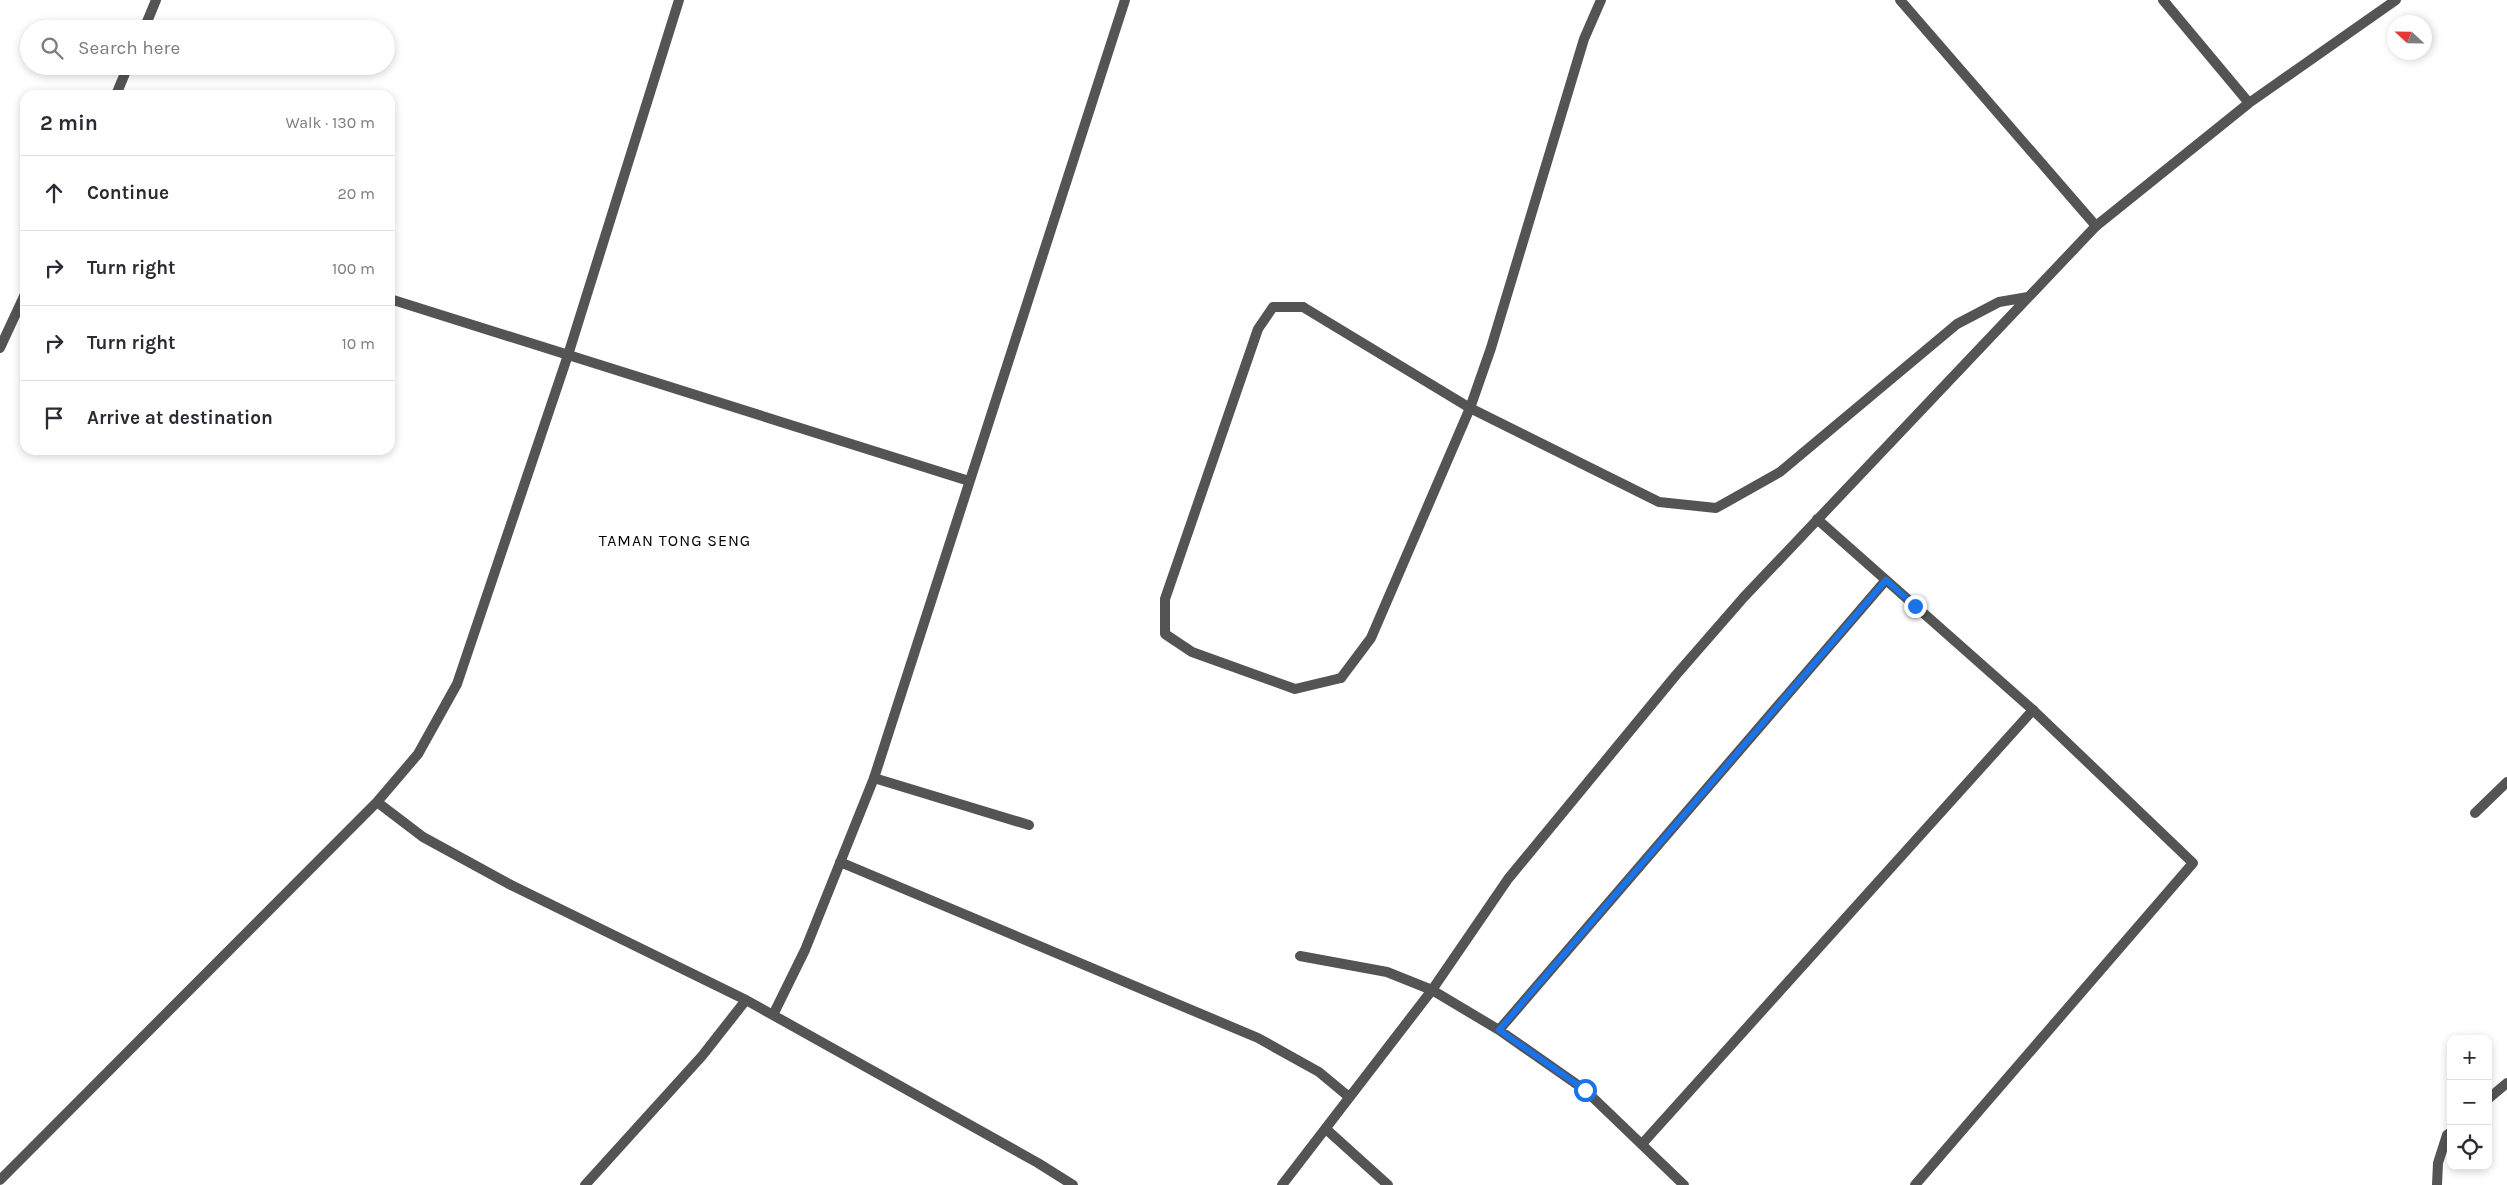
<!DOCTYPE html>
<meta charset="utf-8">
<style>
:root{--surface:#fff;--page:#f2f2f3;--text:#2b2b33;--muted:#7c7c81;--line:#e1e1e2}
body{margin:0;font-family:Karla,sans-serif;background:var(--page);color:var(--text)}
.controls{position:absolute;right:15px;bottom:15px;display:grid;overflow:hidden;border-radius:10px;box-shadow:0 2px 8px #0003}
.controls button{width:45px;height:45px;display:grid;place-items:center;padding:0;border:0;border-bottom:1px solid var(--line);background:var(--surface);color:var(--text);font:25px sans-serif}
.compass{position:absolute;left:2387px;top:15px;width:45px;height:45px;border-radius:50%;background:var(--surface);box-shadow:0 2px 8px #0003;rotate:292deg}
.stop{position:absolute;width:15px;height:15px;margin:-11px;border:4px solid #1a73e8;border-radius:50%;background:#fff}
.stop.end{background:#1a73e8;border-color:#fff;box-shadow:0 1px 5px #0008}
.list{margin:0;padding:0;list-style:none}
h2{display:flex;justify-content:space-between;align-items:center;height:65px;margin:0;padding:0 20px;font-size:21px}
h2 small{font-size:16px;font-weight:400;color:var(--muted)}
.list li{display:grid;grid-template-columns:32px 1fr auto;gap:15px;align-items:center;box-sizing:border-box;height:75px;padding:0 20px;border-top:1px solid var(--line)}
.list b{display:block;font-size:19px;white-space:nowrap}
.list em{font-size:16px;font-style:normal;color:var(--muted)}
.icon{flex:none;width:28px;height:28px;fill:none;stroke:currentColor;stroke-width:2;stroke-linecap:round;stroke-linejoin:round}
.map{position:relative;flex:none;width:2507px;height:1185px;overflow:hidden}
.search{position:absolute;background:var(--surface);box-shadow:0 2px 8px #0003;left:20px;top:20px;width:375px;height:55px;display:flex;align-items:center;gap:12px;box-sizing:border-box;padding:0 18px;border-radius:28px;color:var(--muted);font-size:19px}
.panel{position:absolute;background:var(--surface);box-shadow:0 2px 8px #0003;left:20px;top:90px;width:375px;height:365px;border-radius:15px}
.map>svg:first-child{display:block}
.lines{fill:none;stroke-linecap:round;stroke-linejoin:round}
.service{stroke:#545454;stroke-width:10}
.minor{stroke:#545454;stroke-width:10}
.route{stroke:#1a73e8;stroke-width:6}
.labels{text-anchor:middle;stroke-width:5;stroke-linejoin:round;paint-order:stroke}
.neighbourhood-label{font-size:16px;letter-spacing:1px;fill:#000;stroke:#fff}
</style>
<div class="map">
<svg width="2507" height="1185" viewBox="0 0 2507 1185">
<rect width="100%" height="100%" fill="#fff"/>
<g class="lines">
<path class="service" d="M1900,0l196,226
M1303,307h-30l-15,22 -93,270v35l27,18 103,37 46,-11
M874,778l155,47
M2475,813l32,-31
M1300,956l87,16 45,18
M2488,1099l19,-16
M1326,1129l62,56
M1642,1144l391,-434
M2437,1185l1,-22 9,-28 4,-3"/>
<path class="minor" d="M2163,0l86,103
M144,29l12,-29
M116,95l12,-29
M390,299l579,182
M1303,307l167,101 189,94 57,6 64,-36 177,-148 42,-22 29,-5
M0,348l25,-54
M1817,519l216,191 160,153 -278,322
M1341,678l30,-40 99,-230 21,-60 93,-309 17,-39
M377,802l46,35 88,48 235,115 292,163 35,22
M840,862l418,176 61,34 30,25
M1432,990l67,40 86,60 99,95
M773,1015l32,-65 69,-172 251,-778
M1499,1030l387,-450
M0,1180l377,-378 41,-48 39,-70 111,-329 111,-355
M585,1185l117,-129 44,-56
M1282,1185l150,-195 76,-111 168,-204 68,-78 352,-371 153,-123 147,-103"/>
</g>
<g class="lines">
<path class="route" d="M1585,1090l-86,-60 387,-450 29,26"/>
</g>
<g class="labels">
<g class="neighbourhood-label">
<text x="675" y="546">TAMAN TONG SENG</text>
</g>
</g>
</svg>
<div class="controls">
<button>+</button>
<button>−</button>
<button><svg class="icon" aria-label="locate" viewBox="0 0 24 24"><circle cx="12" cy="12" r="6"/><path d="M12 2v4M12 18v4M2 12h4M18 12h4"/></svg></button>
</div>
<svg class="compass" viewBox="-18 -18 36 36"><path d="M0-13l5 13h-10z" fill="#e53935"/><path d="M0 13l5-13h-10z" fill="#7c7c81"/></svg>
<div class="stop" style="left:1585px;top:1090px"></div>
<div class="stop end" style="left:1915px;top:606px"></div>
<div class="search"><svg class="icon" aria-label="search" viewBox="0 0 24 24"><circle cx="10" cy="10" r="6"/><path d="M15 15l6 6"/></svg>Search here</div>
<section class="panel">
<h2>2 min<small>Walk · 130 m</small></h2>
<ul class="list">
<li><svg class="icon" aria-label="ahead" viewBox="0 0 24 24"><path d="M12 20V5M6 11l6-6 6 6"/></svg><div><b>Continue</b></div><em>20 m</em></li>
<li><svg class="icon" aria-label="right" viewBox="0 0 24 24"><path d="M7 20v-9h11M14 6l5 5-5 5"/></svg><div><b>Turn right</b></div><em>100 m</em></li>
<li><svg class="icon" aria-label="right" viewBox="0 0 24 24"><path d="M7 20v-9h11M14 6l5 5-5 5"/></svg><div><b>Turn right</b></div><em>10 m</em></li>
<li><svg class="icon" aria-label="arrive" viewBox="0 0 24 24"><path d="M6 21V4h12l-3 4 3 4H6"/></svg><div><b>Arrive at destination</b></div></li>
</ul>
</section>
</div>
